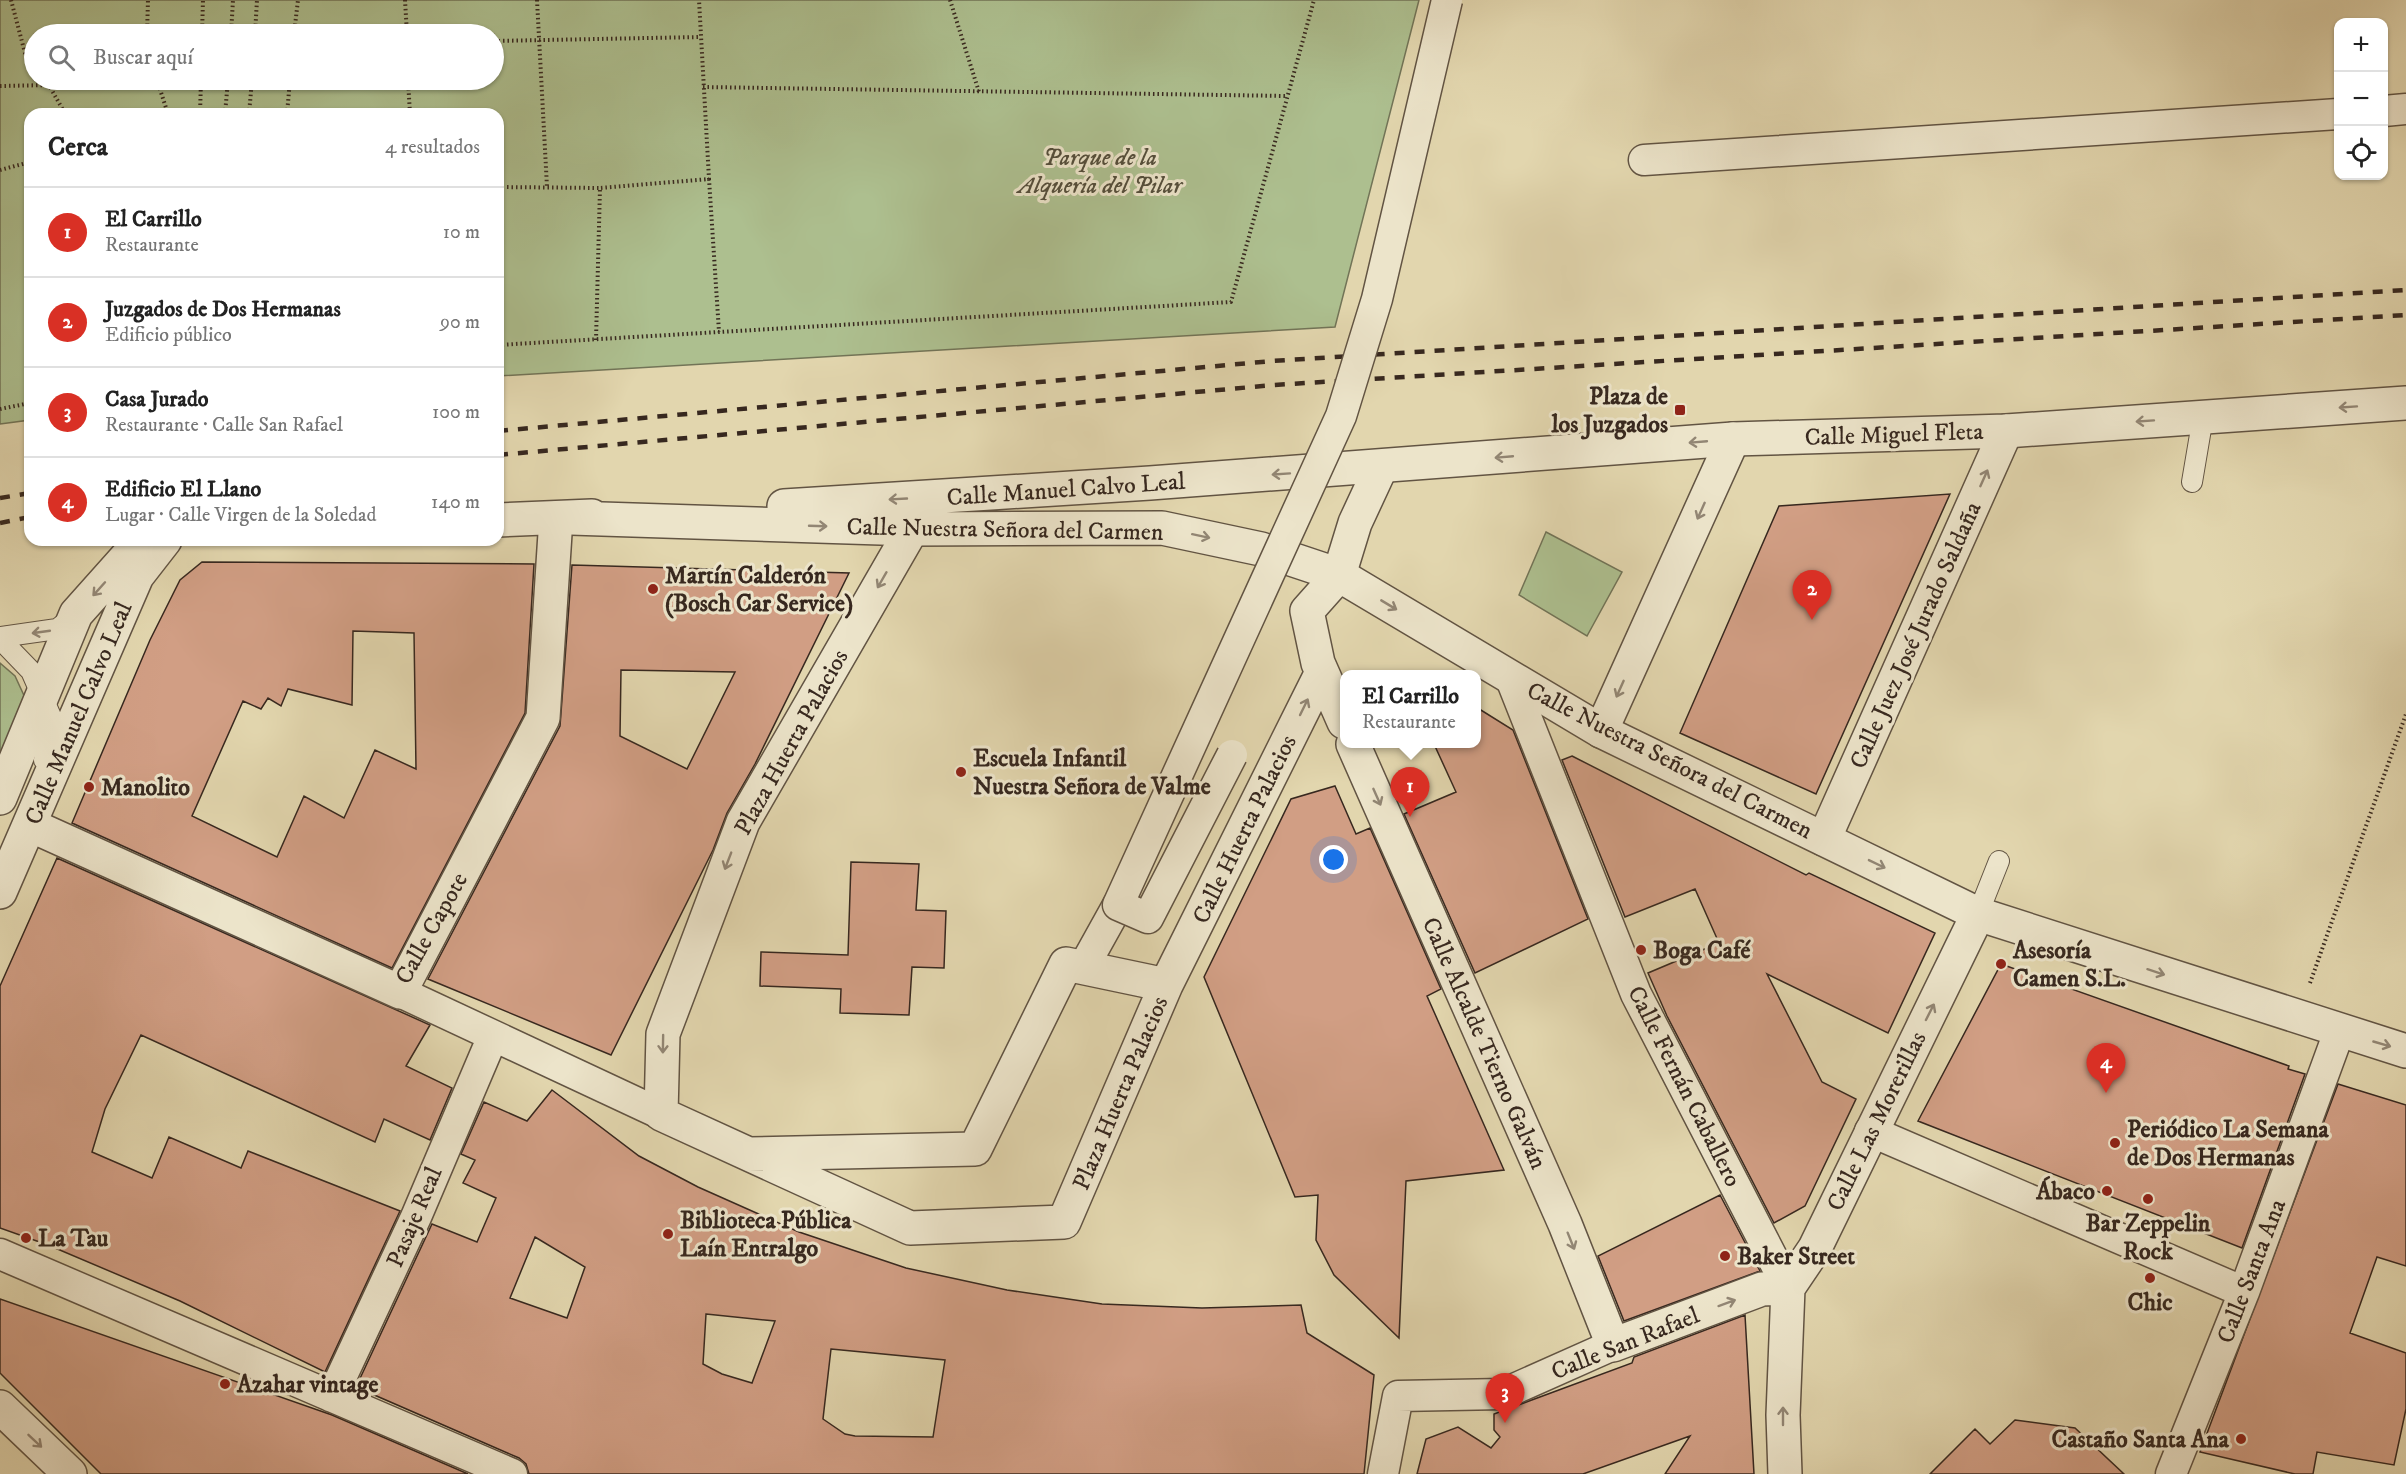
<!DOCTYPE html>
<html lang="es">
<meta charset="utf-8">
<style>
:root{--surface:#fff;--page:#f2f2f2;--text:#222;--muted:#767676;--line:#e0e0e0;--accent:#d93025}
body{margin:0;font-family:"IM FELL DW Pica",serif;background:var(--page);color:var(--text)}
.controls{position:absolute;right:18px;top:18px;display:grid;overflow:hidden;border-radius:12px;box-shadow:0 2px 4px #0004}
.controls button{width:54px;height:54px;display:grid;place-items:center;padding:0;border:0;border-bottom:2px solid var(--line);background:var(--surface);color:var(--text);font:30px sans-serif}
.you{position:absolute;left:1334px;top:860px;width:21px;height:21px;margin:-15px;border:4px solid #fff;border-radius:50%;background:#1a73e8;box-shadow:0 0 0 9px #1a73e833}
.badge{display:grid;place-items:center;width:39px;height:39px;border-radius:50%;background:var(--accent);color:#fff;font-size:20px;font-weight:700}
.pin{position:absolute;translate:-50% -50px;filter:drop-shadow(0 2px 3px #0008)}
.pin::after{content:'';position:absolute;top:32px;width:21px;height:18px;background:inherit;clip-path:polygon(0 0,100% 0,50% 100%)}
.popup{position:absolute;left:1340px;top:670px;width:141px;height:78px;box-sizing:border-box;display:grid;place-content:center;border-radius:12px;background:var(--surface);filter:drop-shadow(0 2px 4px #0005);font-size:20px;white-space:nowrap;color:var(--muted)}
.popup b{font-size:22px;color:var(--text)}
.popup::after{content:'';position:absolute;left:50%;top:100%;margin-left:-12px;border:12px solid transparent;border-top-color:var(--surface)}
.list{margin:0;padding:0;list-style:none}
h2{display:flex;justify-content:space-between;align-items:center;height:78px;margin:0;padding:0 24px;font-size:26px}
h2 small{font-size:20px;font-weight:400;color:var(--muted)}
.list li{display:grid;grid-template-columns:39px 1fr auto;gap:18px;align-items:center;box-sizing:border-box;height:90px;padding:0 24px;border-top:2px solid var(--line)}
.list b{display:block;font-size:22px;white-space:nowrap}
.list p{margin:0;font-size:20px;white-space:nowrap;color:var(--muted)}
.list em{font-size:20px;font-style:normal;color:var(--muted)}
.icon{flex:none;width:33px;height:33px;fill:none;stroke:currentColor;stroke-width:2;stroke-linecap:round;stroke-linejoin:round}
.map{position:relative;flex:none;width:2406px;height:1474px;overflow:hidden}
.search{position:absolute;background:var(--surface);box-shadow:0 2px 4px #0004;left:24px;top:24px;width:480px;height:66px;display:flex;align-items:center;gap:15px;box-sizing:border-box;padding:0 21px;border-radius:33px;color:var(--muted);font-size:22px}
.panel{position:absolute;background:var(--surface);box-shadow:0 2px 4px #0004;left:24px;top:108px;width:480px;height:438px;border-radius:18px}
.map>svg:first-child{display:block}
.green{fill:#adbf8f;stroke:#727457;stroke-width:1.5;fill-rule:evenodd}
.building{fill:#d19e84;stroke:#37281f;stroke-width:1.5;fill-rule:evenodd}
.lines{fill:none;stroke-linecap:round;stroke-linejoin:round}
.service-casing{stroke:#625443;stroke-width:22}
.pedestrian-casing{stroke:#625443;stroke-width:33}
.minor-casing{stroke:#625443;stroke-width:36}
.tertiary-casing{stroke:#625443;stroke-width:36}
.path{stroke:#37281f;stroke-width:4;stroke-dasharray:1.5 3;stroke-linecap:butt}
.service{stroke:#ece4ca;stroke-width:20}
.pedestrian{stroke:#ece4ca;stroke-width:30}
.minor{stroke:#ece4ca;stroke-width:33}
.tertiary{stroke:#ece4ca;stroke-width:33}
.rail{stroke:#37281f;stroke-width:4.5;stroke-dasharray:10 10;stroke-linecap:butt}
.pedestrian-bridge-casing{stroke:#625443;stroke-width:33;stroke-linecap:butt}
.pedestrian-bridge{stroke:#ece4ca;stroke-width:30}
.oneway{stroke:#928674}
.poi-dot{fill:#8f2418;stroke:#ece4ca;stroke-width:2}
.labels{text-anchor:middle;stroke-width:6;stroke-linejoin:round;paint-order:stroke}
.park-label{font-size:24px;font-style:italic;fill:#544e3b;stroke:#ece4ca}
.poi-label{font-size:24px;font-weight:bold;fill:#37281f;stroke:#ece4ca;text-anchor:start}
.street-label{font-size:24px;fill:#37281f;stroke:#ece4ca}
</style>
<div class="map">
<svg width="2406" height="1474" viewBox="0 0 2406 1474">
<rect width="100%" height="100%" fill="#e2d6ae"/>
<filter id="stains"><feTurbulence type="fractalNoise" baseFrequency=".00333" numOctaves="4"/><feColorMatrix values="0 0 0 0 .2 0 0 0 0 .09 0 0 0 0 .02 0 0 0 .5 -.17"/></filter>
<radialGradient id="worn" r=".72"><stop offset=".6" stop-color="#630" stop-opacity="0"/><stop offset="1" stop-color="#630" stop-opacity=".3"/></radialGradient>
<path class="green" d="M0,0h1419l-84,327 -837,49v-262h-468v306l-30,4zM34,34h460v46h-460z
M1546,532l76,40 -35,64 -68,-41z
M0,663l15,13 12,26 -27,59z"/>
<path class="building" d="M1950,494l-134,300 -136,-61 99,-227z
M202,562l332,2 -9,149 -133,255 -320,-145 78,-183 30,-60zM353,631l61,2 2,136 -41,-19 -31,68 -40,-22 -27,61 -85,-41 51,-115 18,8 7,-11 13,8 7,-17 64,16z
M572,565l277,8 -94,191 -28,49 -14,37 -102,205 -183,-76 132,-253zM621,670l114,2 -48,97 -67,-33z
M1476,707l37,23 75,189 -113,54 -71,-159 52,-22 -22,-48h42z
M1572,756l234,119 3,-2 126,60 -47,100 -121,-59 55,108 34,17 -51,107 -31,17 -107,-207 -19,-43 71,-30 -24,-54 -70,28 -63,-157z
M1335,786l21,48 14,-6 71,161 -14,7 77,174 -98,11 -7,157 -65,-63 -18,-35 2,-45 -23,2 -91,-220 87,-178z
M57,858l373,167 -24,41 46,22 -22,52 -46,-21 -9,23 -234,-107 -36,74 -13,43 60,26 17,-41 72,31 7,-17 152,60 -75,161 -145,-71 -132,-56 -48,-17v-242z
M851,862l68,2 -3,46 30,1 -2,57 -32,-1 -3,48 -69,-2 1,-24 -81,-3 1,-34 87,3z
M2001,964l288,102 -1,3 17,5 -63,174 -324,-127z
M2338,1084l68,21v161l-29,-9 -27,76 56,20v56l-12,56 -77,-13 -4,22h-18l-95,-22z
M552,1090l87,66 59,31 101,45 107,36 101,22 95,14 100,4 99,-3 6,28 67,42 -10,99h-835l-3,-10 -7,-6 -163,-71 76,-163 45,18 19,-44 -33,-15 12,-23 -14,-6 23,-52 43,19zM535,1237l50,30 -18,51 -57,-20zM706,1314l69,7 -23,62 -30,-9 -19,-10zM831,1349l114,11 -12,77 -78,-1 -10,-2 -22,-15z
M1720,1195l40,76 -136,50 -26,-65z
M0,1299l332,116 136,59h-367l-101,-101z
M1745,1315l9,159h-89l25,-38 -107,38h-166l9,-35 32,-12 33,21 9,-11 -6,-7v-16l138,-51 2,-6z
M2015,1420l60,8 49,46h-194l45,-45 15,15z"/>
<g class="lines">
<defs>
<path id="service" d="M2192,482l11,-65
M0,637l57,-8 15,-11
M0,639l31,32 22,50 -9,39
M1978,914l21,-53"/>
<path id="pedestrian" d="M2384,111l22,-2
M1644,160l694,-46
M1511,679l125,315 152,294
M1083,968l35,-63
M400,992l261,122
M1870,1131l374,161
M0,1254l512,220
M332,1397l84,-180 77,-181
M1383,1474l15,-78 105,-2 110,-49
M2171,1474l73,-182 95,-260"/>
<path id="minor" d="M1344,722l-26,-59 -11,-52 32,-36 16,-52 26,-56
M1601,731l132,-292
M1353,744l212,480 48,121 149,-56 26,-1
M30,825l370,167 143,-274 13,-200
M1824,839l182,-408
M1166,985l156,-313
M749,1154l226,-5 91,-185 100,21 -102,237 -154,6 -249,-114 2,-80 80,-212 169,-293
M1785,1474l-2,-59 5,-127 27,-40 163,-334"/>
<path id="tertiary" d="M784,506l366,-23 583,-44 273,-8 400,-28
M571,518l341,11 250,-1 99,21 78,26 262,156 377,183 428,137
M498,520l94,-4
M0,798l76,-184 58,-65 11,-5
M0,892l137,-316 28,-36
M0,1407l70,67"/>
</defs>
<use href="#service" class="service-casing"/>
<use href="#pedestrian" class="pedestrian-casing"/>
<use href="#minor" class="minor-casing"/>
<use href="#tertiary" class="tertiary-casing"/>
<path class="path" d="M11,0l14,53 9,11
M405,0l2,34
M537,0l10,187
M950,0l29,92
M147,34l1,-34
M202,34l1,-34
M231,34l2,-34
M255,34l2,-34
M294,34l4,-34
M494,41l206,-4
M46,80l17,30 -2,4
M157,80l11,34
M408,80l2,34
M0,86l51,-1
M703,87l584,9
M200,114l1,-34
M225,114l3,-34
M249,114l3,-34
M287,114l3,-34
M0,170l30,-8
M709,179l10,153
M498,187l102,1
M596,340l4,-152 109,-9 -10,-179
M498,345l733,-43 83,-302
M0,409l30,-6
M2310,983l96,-269"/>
<use href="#service" class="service"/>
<use href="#pedestrian" class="pedestrian"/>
<use href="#minor" class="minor"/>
<use href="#tertiary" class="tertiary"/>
<path class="rail" d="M498,431l774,-70 1134,-71
M498,455l776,-70 1132,-70
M0,498l30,-5
M0,523l30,-6"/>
<defs>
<path id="pedestrian-bridge" d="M1232,755l-84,163 -30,-13 223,-489 36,-117 70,-299"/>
</defs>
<use href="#pedestrian-bridge" class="pedestrian-bridge-casing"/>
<use href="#pedestrian-bridge" class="pedestrian-bridge"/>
</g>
<defs><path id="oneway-shaft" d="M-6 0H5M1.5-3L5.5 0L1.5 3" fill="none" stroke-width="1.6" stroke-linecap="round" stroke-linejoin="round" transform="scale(1.5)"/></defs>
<g class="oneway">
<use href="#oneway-shaft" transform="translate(2348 407) rotate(176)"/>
<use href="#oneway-shaft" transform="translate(2145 421) rotate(176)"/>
<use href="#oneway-shaft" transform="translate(1698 442) rotate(175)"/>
<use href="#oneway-shaft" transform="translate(1504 457) rotate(175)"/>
<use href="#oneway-shaft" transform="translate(1281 474) rotate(176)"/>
<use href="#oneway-shaft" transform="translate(1984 478) rotate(-66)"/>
<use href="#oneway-shaft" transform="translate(898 499) rotate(177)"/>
<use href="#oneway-shaft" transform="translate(1701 511) rotate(114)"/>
<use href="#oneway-shaft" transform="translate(818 526) rotate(2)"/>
<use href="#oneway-shaft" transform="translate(1201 536) rotate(12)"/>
<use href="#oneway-shaft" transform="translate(882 580) rotate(120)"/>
<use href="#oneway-shaft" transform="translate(99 589) rotate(132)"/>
<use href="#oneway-shaft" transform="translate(1389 605) rotate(31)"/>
<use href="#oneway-shaft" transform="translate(41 632) rotate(172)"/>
<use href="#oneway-shaft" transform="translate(1620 689) rotate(114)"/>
<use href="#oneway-shaft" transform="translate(1304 707) rotate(-64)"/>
<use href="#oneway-shaft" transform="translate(1377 797) rotate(66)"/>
<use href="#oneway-shaft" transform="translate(728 861) rotate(111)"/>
<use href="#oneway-shaft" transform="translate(1877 864) rotate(26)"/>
<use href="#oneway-shaft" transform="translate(2156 972) rotate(18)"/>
<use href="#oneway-shaft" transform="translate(1930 1012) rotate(-63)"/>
<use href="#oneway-shaft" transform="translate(663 1044) rotate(91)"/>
<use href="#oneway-shaft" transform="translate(2382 1044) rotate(16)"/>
<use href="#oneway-shaft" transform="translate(1571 1241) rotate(68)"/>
<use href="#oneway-shaft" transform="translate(1727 1303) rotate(-20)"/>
<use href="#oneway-shaft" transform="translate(1783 1416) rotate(-90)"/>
<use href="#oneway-shaft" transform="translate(35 1441) rotate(43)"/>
</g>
<g class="poi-dot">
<rect x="1674" y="404" width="12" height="12" rx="3"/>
<circle cx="653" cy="589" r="6"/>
<circle cx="961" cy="772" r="6"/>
<circle cx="89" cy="787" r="6"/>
<circle cx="1641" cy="950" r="6"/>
<circle cx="2001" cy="964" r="6"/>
<circle cx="2115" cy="1143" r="6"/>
<circle cx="2107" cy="1191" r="6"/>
<circle cx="2148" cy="1199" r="6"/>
<circle cx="668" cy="1234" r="6"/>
<circle cx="26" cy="1238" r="6"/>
<circle cx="1725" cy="1256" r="6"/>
<circle cx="2150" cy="1278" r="6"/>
<circle cx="225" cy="1384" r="6"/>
<circle cx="2241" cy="1439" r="6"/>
</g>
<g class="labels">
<g class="park-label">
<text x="1100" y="165">Parque de la<tspan x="1100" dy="28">Alquería del Pilar</tspan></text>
</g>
<g class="poi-label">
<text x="1668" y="404" text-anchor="end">Plaza de<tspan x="1668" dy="28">los Juzgados</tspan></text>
<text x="665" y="583">Martín Calderón<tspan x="665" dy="28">(Bosch Car Service)</tspan></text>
<text x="973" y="766">Escuela Infantil<tspan x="973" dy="28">Nuestra Señora de Valme</tspan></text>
<text x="101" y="795">Manolito</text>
<text x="1653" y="958">Boga Café</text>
<text x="2013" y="958">Asesoría<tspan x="2013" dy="28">Camen S.L.</tspan></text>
<text x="2127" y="1137">Periódico La Semana<tspan x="2127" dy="28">de Dos Hermanas</tspan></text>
<text x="2095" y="1199" text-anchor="end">Ábaco</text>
<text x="680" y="1228">Biblioteca Pública<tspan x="680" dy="28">Laín Entralgo</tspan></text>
<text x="2148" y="1231" text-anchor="middle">Bar Zeppelin<tspan x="2148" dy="28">Rock</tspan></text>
<text x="38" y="1246">La Tau</text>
<text x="1737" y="1264">Baker Street</text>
<text x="2150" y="1310" text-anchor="middle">Chic</text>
<text x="237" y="1392">Azahar vintage</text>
<text x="2229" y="1447" text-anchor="end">Castaño Santa Ana</text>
</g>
<g class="street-label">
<text transform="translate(1894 434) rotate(-2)" y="8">Calle Miguel Fleta</text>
<text transform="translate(1066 489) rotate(-4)" y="8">Calle Manuel Calvo Leal</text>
<text transform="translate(1005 529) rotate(1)" y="8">Calle Nuestra Señora del Carmen</text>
<text transform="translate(1915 635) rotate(-66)" y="8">Calle Juez José Jurado Saldaña</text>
<text transform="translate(78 713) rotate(-67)" y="8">Calle Manuel Calvo Leal</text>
<text transform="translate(791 742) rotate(-61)" y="8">Plaza Huerta Palacios</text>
<text transform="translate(1670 760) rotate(27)" y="8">Calle Nuestra Señora del Carmen</text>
<text transform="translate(1244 829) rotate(-64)" y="8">Calle Huerta Palacios</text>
<text transform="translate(431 928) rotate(-61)" y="8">Calle Capote</text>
<text transform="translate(1485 1043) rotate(66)" y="8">Calle Alcalde Tierno Galván</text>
<text transform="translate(1685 1086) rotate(63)" y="8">Calle Fernán Caballero</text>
<text transform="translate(1120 1093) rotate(-67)" y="8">Plaza Huerta Palacios</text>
<text transform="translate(1876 1121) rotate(-64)" y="8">Calle Las Morerillas</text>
<text transform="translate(414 1217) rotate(-67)" y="8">Pasaje Real</text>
<text transform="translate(2251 1271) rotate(-69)" y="8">Calle Santa Ana</text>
<text transform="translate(1625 1343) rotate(-22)" y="8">Calle San Rafael</text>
</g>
</g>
<rect width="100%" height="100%" filter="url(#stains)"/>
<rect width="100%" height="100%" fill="url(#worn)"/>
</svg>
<div class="controls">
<button>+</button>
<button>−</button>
<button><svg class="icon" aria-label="locate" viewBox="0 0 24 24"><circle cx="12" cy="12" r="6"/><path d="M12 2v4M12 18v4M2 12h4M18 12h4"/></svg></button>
</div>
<div class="you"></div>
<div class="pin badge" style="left:1410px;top:817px">1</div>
<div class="popup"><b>El Carrillo</b>Restaurante</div>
<div class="pin badge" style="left:1812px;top:620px">2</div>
<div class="pin badge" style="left:1505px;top:1423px">3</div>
<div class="pin badge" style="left:2106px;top:1093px">4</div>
<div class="search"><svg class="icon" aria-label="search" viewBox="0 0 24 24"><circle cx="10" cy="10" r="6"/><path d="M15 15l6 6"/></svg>Buscar aquí</div>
<section class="panel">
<h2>Cerca<small>4 resultados</small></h2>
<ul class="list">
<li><span class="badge">1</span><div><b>El Carrillo</b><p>Restaurante</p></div><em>10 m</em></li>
<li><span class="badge">2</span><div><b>Juzgados de Dos Hermanas</b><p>Edificio público</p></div><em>90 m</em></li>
<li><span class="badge">3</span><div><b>Casa Jurado</b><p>Restaurante · Calle San Rafael</p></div><em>100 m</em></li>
<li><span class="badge">4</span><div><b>Edificio El Llano</b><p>Lugar · Calle Virgen de la Soledad</p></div><em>140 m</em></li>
</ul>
</section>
</div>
